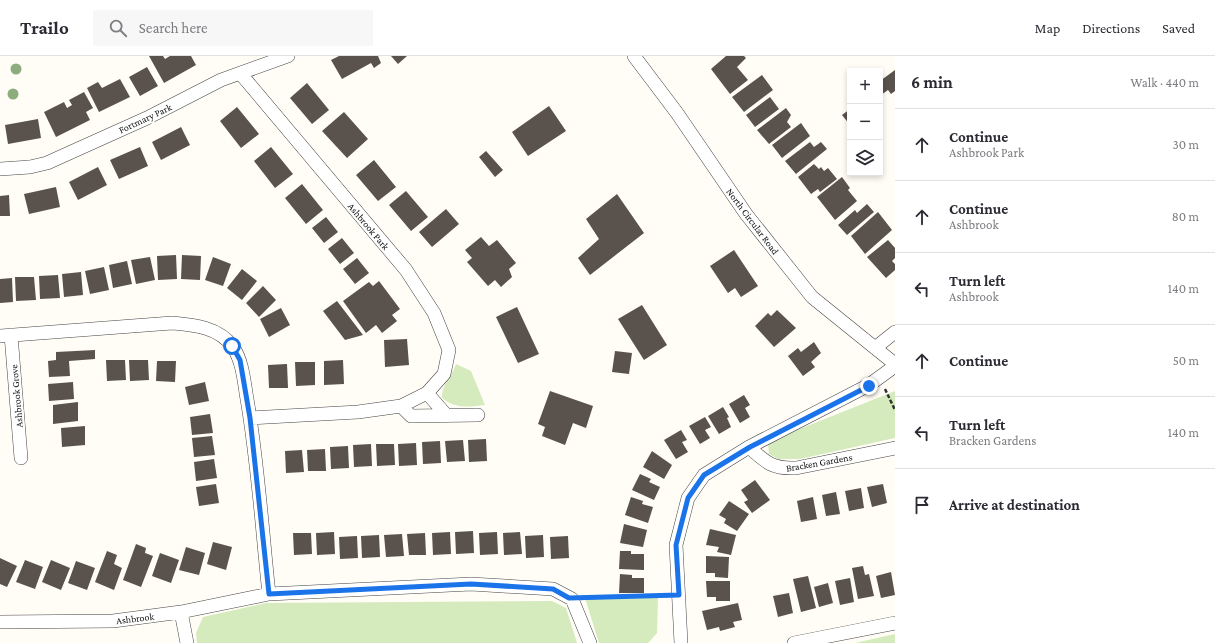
<!DOCTYPE html>
<meta charset="utf-8">
<style>
:root{--surface:#fff;--page:#f7f7f7;--text:#2b2b33;--muted:#7c7c81;--line:#e1e1e2}
body{margin:0;font-family:"Crimson Pro",serif;background:var(--page);color:var(--text)}
.controls{position:absolute;right:12px;top:12px;display:grid;overflow:hidden;border-radius:0px;box-shadow:0 2px 6px #0003}
.controls button{width:36px;height:36px;display:grid;place-items:center;padding:0;border:0;border-bottom:1px solid var(--line);background:var(--surface);color:var(--text);font:20px sans-serif}
.stop{position:absolute;width:12px;height:12px;margin:-9px;border:3px solid #1a73e8;border-radius:50%;background:#fff}
.stop.end{background:#1a73e8;border-color:#fff;box-shadow:0 1px 4px #0008}
.list{margin:0;padding:0;list-style:none}
h2{display:flex;justify-content:space-between;align-items:center;height:52px;margin:0;padding:0 16px;font-size:17px}
h2 small{font-size:13px;font-weight:400;color:var(--muted)}
.list li{display:grid;grid-template-columns:26px 1fr auto;gap:12px;align-items:center;box-sizing:border-box;height:72px;padding:0 16px;border-top:1px solid var(--line)}
.list b{display:block;font-size:15px;white-space:nowrap}
.list p{margin:0;font-size:13px;white-space:nowrap;color:var(--muted)}
.list em{font-size:13px;font-style:normal;color:var(--muted)}
.icon{flex:none;width:22px;height:22px;fill:none;stroke:currentColor;stroke-width:2;stroke-linecap:round;stroke-linejoin:round}
.map{position:relative;flex:none;width:895px;height:587px;overflow:hidden}
header{display:flex;align-items:center;gap:24px;box-sizing:border-box;height:56px;padding:0 20px;background:var(--surface);border-bottom:1px solid var(--line)}
header strong{font-size:19px}
nav{display:flex;gap:22px;margin-inline-start:auto;font-size:14px}
.search{width:280px;height:36px;background:var(--page);display:flex;align-items:center;gap:10px;box-sizing:border-box;padding:0 14px;border-radius:0px;color:var(--muted);font-size:15px}
main{display:flex}
aside{flex:1;background:var(--surface)}
.map>svg:first-child{display:block}
.green{fill:#d5ebbd}
.building{fill:#5a524d}
.lines{fill:none;stroke-linecap:round;stroke-linejoin:round}
.minor-casing{stroke:#444;stroke-width:14}
.path{stroke:#333;stroke-width:2.5;stroke-dasharray:4 2;stroke-linecap:butt}
.minor{stroke:#fff;stroke-width:13}
.tree{fill:#8dad7f}
.route{stroke:#1a73e8;stroke-width:5}
.labels{text-anchor:middle;stroke-width:4;stroke-linejoin:round;paint-order:stroke}
.street-label{font-size:10px;fill:#111;stroke:#fff}
</style>
<header>
<strong>Trailo</strong>
<div class="search"><svg class="icon" aria-label="search" viewBox="0 0 24 24"><circle cx="10" cy="10" r="6"/><path d="M15 15l6 6"/></svg>Search here</div>
<nav><a>Map</a><a>Directions</a><a>Saved</a></nav>
</header>
<main>
<div class="map">
<svg width="895" height="587" viewBox="0 0 895 587">
<rect width="100%" height="100%" fill="#fffdf5"/>
<path class="green" d="M456,308l15,7 14,34c-17,2 -29,4 -43,-7 -1,-12 10,-22 14,-34z
M895,335v47l-95,21h-22l-9,-5 -1,-10 9,-6z
M585,542h73l-1,35 -9,10h-49z
M552,545l14,7 11,35h-380l-1,-10 7,-16 63,-14z
M895,578v9h-40z"/>
<path class="building" d="M149,0h14l2,3 5,-3h21l5,9 -32,18z
M339,0h39l3,7 -7,5 -3,-5 -29,16 -11,-19z
M391,0h16l-9,8z
M726,0h18l2,2 -9,9 11,13 -18,14 -19,-25z
M147,11l11,19 -18,10 -11,-19z
M895,14v21l-4,3 -3,-4 -7,5 -1,-14z
M762,19l11,15 -29,22 -12,-15z
M120,23l10,18 -31,15 -12,-24 11,-6 4,6z
M307,27l22,27 -17,14 -22,-26z
M84,36l9,16 -7,4 4,8 -34,17 -12,-25 20,-10 3,6 5,-3 -3,-5z
M770,41l9,12 -24,18 -9,-12z
M549,50l17,25 -38,25 -16,-24z
M237,51l22,27 -18,14 -21,-27z
M786,52l5,7 -4,7 4,5 -22,17 -12,-14z
M850,53v16l-8,-10z
M344,56l24,27 -21,19 -25,-27z
M38,63l3,19 -33,6 -3,-19z
M801,67l9,13 -28,22 -10,-13z
M181,71l9,18 -29,15 -9,-18z
M810,86l4,5 7,-5 6,7 -31,25 -11,-13z
M140,91l8,19 -29,13 -9,-19z
M271,91l22,27 -18,14 -21,-27z
M486,95l17,19 -8,7 -16,-20z
M374,104l22,27 -18,14 -22,-26z
M814,108l5,5 2,-2 3,4 4,-3 9,11 -17,13 -2,-3 -7,5 -13,-17z
M98,111l9,18 -29,15 -9,-18z
M842,121l8,11 -2,2 9,11 -22,19 -18,-23z
M302,128l21,26 -17,14 -21,-26z
M56,131l4,20 -31,7 -5,-20z
M406,135l22,26 -17,14 -22,-26z
M617,138l27,39 -54,42 -12,-17 21,-19 -13,-20z
M9,139l1,21h-10v-20z
M867,148l7,8 -27,23 -9,-10 17,-15 2,3z
M446,153l13,15 -27,23 -13,-15z
M878,156l14,18 -27,24 -14,-18z
M326,161l12,15 -14,11 -12,-15z
M481,181l8,9 8,-6 19,23 -7,6 3,8 -11,10 -6,-7 -7,6 -21,-24 5,-4 -7,-8z
M342,182l12,15 -14,11 -12,-15z
M888,184l7,8v10l-3,3 3,3v6l-9,8 -19,-21z
M734,194l24,36 -17,11 -6,-9 -7,5 -18,-27z
M176,199l1,24 -19,1 -1,-24z
M182,199l19,1 -1,24 -19,-1z
M150,201l5,23 -19,4 -5,-24z
M213,201l18,7 -8,22 -18,-6z
M357,202l12,15 -14,11 -12,-15z
M127,205l5,23 -19,4 -4,-23z
M104,211l5,23 -19,4 -5,-23z
M242,213l15,12 -15,19 -15,-12z
M81,216l2,23 -19,2 -2,-23z
M58,219l2,23 -20,1 -1,-23z
M15,221h19l2,23 -20,1z
M12,222l1,24 -13,1v-24z
M379,225l21,28 -8,6 5,6 -15,12 -6,-8 -10,8 -23,-32 26,-19 4,4z
M263,230l13,14 -17,17 -13,-14z
M337,245l26,34 -18,5 -22,-29z
M642,249l25,40 -23,15 -26,-41z
M517,251l22,47 -21,9 -22,-46z
M281,252l9,17 -21,12 -9,-18z
M777,254l19,18 -22,19 -19,-21 13,-13 3,3z
M407,283l2,26 -24,2 -1,-27z
M814,286l7,11 -10,9 4,5 -12,9 -15,-20 10,-8 3,4z
M95,294v9l-26,2 1,15 -21,1 -1,-16 8,-1v-8z
M615,295l17,2 -3,21 -17,-2z
M106,304h19l1,20 -19,1z
M129,304h19l1,20 -19,1z
M343,304l1,24 -20,1v-24z
M157,305h19l-1,21 -19,-1z
M295,306h20v23l-19,1z
M287,308l1,24h-19l-1,-23z
M73,326l1,17 -25,2 -1,-17z
M205,326l4,19 -20,4 -4,-18z
M550,335l43,15 -7,22 -13,-5 -8,22 -23,-9 3,-9 -7,-3z
M744,339l6,10 -5,3 5,9 -10,6 -11,-19z
M78,346v19l-25,3v-19z
M723,351l6,10 -2,1 4,9 -12,7 -11,-18z
M210,358l3,19 -21,2 -2,-18z
M705,361l6,10 -6,3 5,8 -10,6 -11,-18z
M85,370v19l-23,2 -1,-19z
M681,374l6,10 -5,2 6,10 -12,7 -12,-19z
M212,380l3,19 -21,2 -2,-19z
M486,383l1,22 -18,1 -1,-22z
M463,384l2,21 -18,1 -2,-21z
M440,385l1,22 -18,1 -1,-22z
M416,387l1,22 -18,1 -1,-22z
M371,388l1,22 -18,1 -1,-22z
M376,388h18l1,21 -18,1z
M348,390l1,22 -18,1 -1,-22z
M325,393l1,22h-18l-1,-21z
M302,394l2,22 -18,1 -1,-22z
M652,395l20,14 -8,14 -21,-12z
M214,403l3,19 -21,3 -2,-19z
M640,418l11,5 -2,3 11,5 -6,13 -22,-10z
M755,424l15,20 -18,13 -8,-11 4,-2 -7,-10z
M216,428l3,19 -20,3 -3,-19z
M883,428l4,19 -15,4 -5,-20z
M861,432l3,20 -15,3 -4,-20z
M836,436l4,22 -14,2 -4,-21z
M631,441l12,4 -1,3 11,3 -5,16 -23,-8z
M813,441l4,22 -16,3 -4,-21z
M729,445l20,13 -12,17 -13,-8 2,-4 -7,-4z
M624,468l23,6 -4,17 -23,-4z
M710,473l26,6 -5,20 -14,-3 2,-5 -13,-2z
M473,475l1,22 -18,1 -1,-22z
M334,476l1,22 -18,1 -1,-22z
M450,476l1,22 -18,1 -1,-22z
M497,476l1,22 -18,1 -1,-22z
M520,476l2,22 -18,1 -1,-22z
M293,477h18l1,21 -18,1z
M425,477l1,22h-17l-2,-21z
M402,478l2,22 -18,1 -2,-22z
M379,479l1,22 -18,1 -1,-22z
M543,479l1,22 -18,1 -1,-22z
M357,480l1,22 -18,1 -1,-22z
M568,480l1,22 -18,1 -1,-22z
M213,486l19,5 -6,23 -19,-6z
M136,488l10,4 -1,5 8,3 -12,31 -18,-7z
M186,491l19,6 -6,22 -20,-5z
M107,495l10,4 -3,9 8,4 -8,22 -19,-8z
M620,495h11v3h13v16l-25,-1z
M160,497l19,7 -8,23 -19,-7z
M706,500l23,1 -1,21 -13,-1v-4h-9z
M0,502l17,8 -10,21 -7,-3z
M25,504l18,7 -8,22 -19,-7z
M51,504l19,8 -9,22 -19,-8z
M76,505l19,7 -8,22 -19,-7z
M863,510l2,9 4,-1 5,22 -16,3 -6,-31z
M891,516l4,23 -14,3 -5,-22z
M620,518l12,1v3h12v15h-25z
M808,520l8,32 -15,4 -8,-33z
M850,522l4,24 -14,3 -5,-24z
M706,525h24v20h-14v-4h-9z
M828,527l5,20 -14,4 -5,-20z
M789,537l4,20 -15,4 -5,-21z
M738,547l4,17 -9,2 2,5 -15,4 -1,-4 -12,3 -5,-19z"/>
<g class="lines">
<defs>
<path id="minor" d="M634,0l43,57 69,101 66,83 83,67
M240,17l166,197 28,43 15,37 -5,24 -17,19 -26,13 -43,6 -108,6
M0,113l30,-2 17,-4 100,-45 74,-38 67,-24
M11,279l10,123
M0,280l172,-13c22,2 47,4 61,24 10,15 11,35 14,52 11,64 15,130 22,195l-88,18 -68,9 -113,1
M875,292l20,-16
M427,337l20,23
M401,350l10,10 67,-1
M749,391c17,16 24,22 47,21l99,-20
M269,538l202,-10 82,5 19,10 18,44
M181,556l6,31
M681,587l-5,-98 12,-47 16,-23 45,-28 120,-62 26,-19
M794,587l101,-20"/>
</defs>
<use href="#minor" class="minor-casing"/>
<path class="path" d="M885,333l10,21
M585,541l81,-2"/>
<use href="#minor" class="minor"/>
</g>
<g class="tree">
<circle cx="16" cy="13" r="5.5"/>
<circle cx="13" cy="38" r="5.5"/>
</g>
<g class="lines">
<path class="route" d="M232,290l8,14 10,58 19,176 202,-10 82,5 16,9 110,-3 -3,-50 12,-47 16,-23 46,-28 119,-61"/>
</g>
<g class="labels">
<g class="street-label">
<text transform="translate(145 62) rotate(-25)" y="4">Fortmary Park</text>
<text transform="translate(753 165) rotate(53)" y="4">North Circular Road</text>
<text transform="translate(369 170) rotate(50)" y="4">Ashbrook Park</text>
<text transform="translate(16 340) rotate(-95)" y="4">Ashbrook Grove</text>
<text transform="translate(819 406) rotate(-10)" y="4">Bracken Gardens</text>
<text transform="translate(135 562) rotate(-7)" y="4">Ashbrook</text>
</g>
</g>
</svg>
<div class="controls">
<button>+</button>
<button>−</button>
<button><svg class="icon" aria-label="layers" viewBox="0 0 24 24"><path d="M12 4l9 5-9 5-9-5zM3 14l9 5 9-5"/></svg></button>
</div>
<div class="stop" style="left:232px;top:290px"></div>
<div class="stop end" style="left:869px;top:330px"></div>
</div>
<aside>
<h2>6 min<small>Walk · 440 m</small></h2>
<ul class="list">
<li><svg class="icon" aria-label="ahead" viewBox="0 0 24 24"><path d="M12 20V5M6 11l6-6 6 6"/></svg><div><b>Continue</b><p>Ashbrook Park</p></div><em>30 m</em></li>
<li><svg class="icon" aria-label="ahead" viewBox="0 0 24 24"><path d="M12 20V5M6 11l6-6 6 6"/></svg><div><b>Continue</b><p>Ashbrook</p></div><em>80 m</em></li>
<li><svg class="icon" aria-label="left" viewBox="0 0 24 24"><path d="M17 20v-9H6M10 6l-5 5 5 5"/></svg><div><b>Turn left</b><p>Ashbrook</p></div><em>140 m</em></li>
<li><svg class="icon" aria-label="ahead" viewBox="0 0 24 24"><path d="M12 20V5M6 11l6-6 6 6"/></svg><div><b>Continue</b></div><em>50 m</em></li>
<li><svg class="icon" aria-label="left" viewBox="0 0 24 24"><path d="M17 20v-9H6M10 6l-5 5 5 5"/></svg><div><b>Turn left</b><p>Bracken Gardens</p></div><em>140 m</em></li>
<li><svg class="icon" aria-label="arrive" viewBox="0 0 24 24"><path d="M6 21V4h12l-3 4 3 4H6"/></svg><div><b>Arrive at destination</b></div></li>
</ul>
</aside>
</main>
